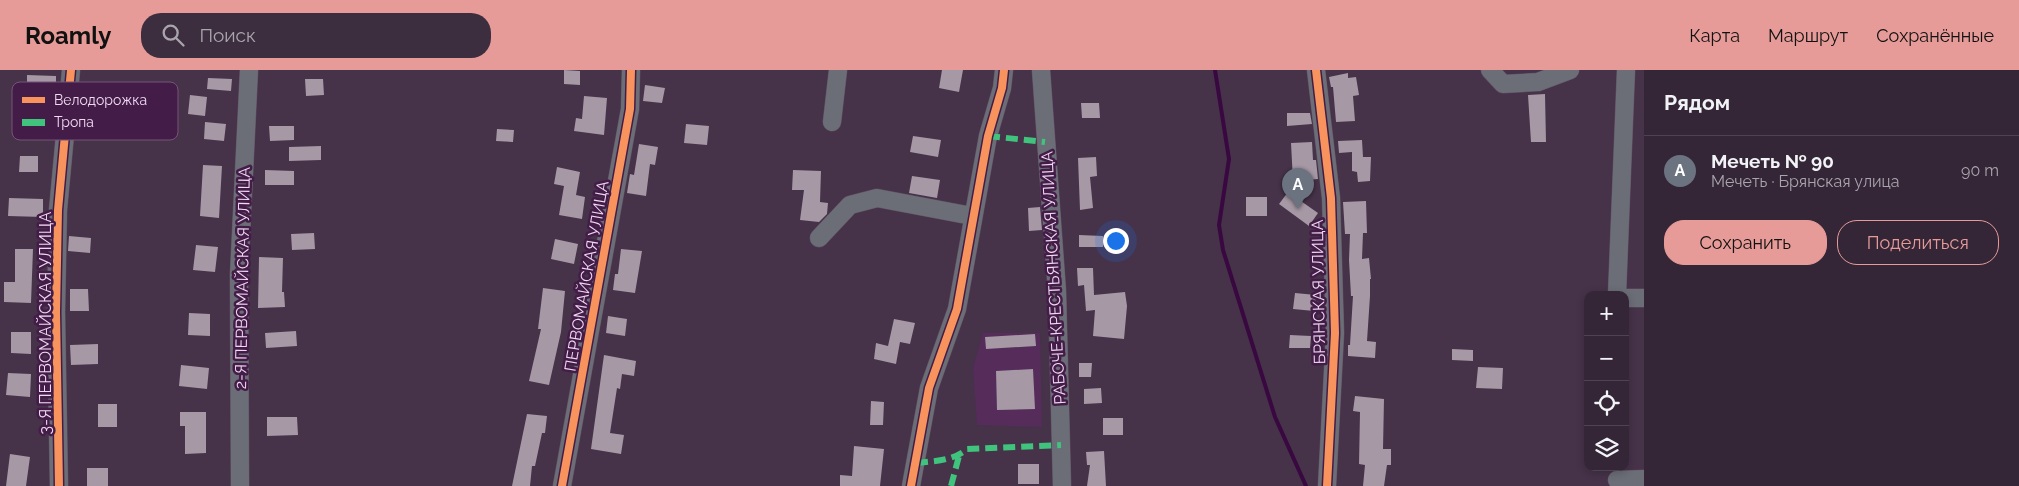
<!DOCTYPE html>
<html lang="ru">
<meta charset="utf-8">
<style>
:root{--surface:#342637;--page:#3c2e3f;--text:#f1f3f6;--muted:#a9a5ad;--line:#4e4352;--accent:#e69b98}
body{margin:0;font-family:Raleway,sans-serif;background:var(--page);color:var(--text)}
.controls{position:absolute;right:15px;bottom:15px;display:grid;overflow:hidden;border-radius:10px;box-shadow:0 2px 8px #0003}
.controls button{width:45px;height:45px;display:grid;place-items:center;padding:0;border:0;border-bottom:1px solid var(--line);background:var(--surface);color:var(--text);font:25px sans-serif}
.you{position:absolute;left:1115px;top:170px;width:18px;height:18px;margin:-12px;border:4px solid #fff;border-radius:50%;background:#1a73e8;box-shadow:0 0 0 8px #1a73e833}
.badge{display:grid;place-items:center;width:32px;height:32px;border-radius:50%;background:var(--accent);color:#fff;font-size:16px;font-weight:700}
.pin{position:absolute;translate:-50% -41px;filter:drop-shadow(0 1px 2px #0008)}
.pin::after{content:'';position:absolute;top:26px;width:18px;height:15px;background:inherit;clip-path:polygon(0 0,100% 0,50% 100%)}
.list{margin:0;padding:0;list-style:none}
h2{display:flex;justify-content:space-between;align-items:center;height:65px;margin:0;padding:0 20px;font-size:21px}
h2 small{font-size:16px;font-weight:400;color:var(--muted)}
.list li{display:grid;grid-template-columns:32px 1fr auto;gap:15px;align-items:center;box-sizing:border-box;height:70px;padding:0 20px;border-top:1px solid var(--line)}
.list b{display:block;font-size:19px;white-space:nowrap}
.list p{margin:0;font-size:16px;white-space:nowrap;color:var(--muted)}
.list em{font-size:16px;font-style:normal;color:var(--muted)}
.actions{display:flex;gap:10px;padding:15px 20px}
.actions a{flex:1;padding:11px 0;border:1px solid var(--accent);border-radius:20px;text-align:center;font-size:18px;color:var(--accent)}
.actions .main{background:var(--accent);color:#111}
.icon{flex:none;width:28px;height:28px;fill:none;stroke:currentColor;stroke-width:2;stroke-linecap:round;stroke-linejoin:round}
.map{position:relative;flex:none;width:1644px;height:416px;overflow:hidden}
header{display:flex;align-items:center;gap:30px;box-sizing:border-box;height:70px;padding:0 25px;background:var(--accent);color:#111}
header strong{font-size:24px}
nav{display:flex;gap:28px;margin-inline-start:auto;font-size:18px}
.search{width:350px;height:45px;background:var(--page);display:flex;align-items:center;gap:12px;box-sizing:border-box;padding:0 18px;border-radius:20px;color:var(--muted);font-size:19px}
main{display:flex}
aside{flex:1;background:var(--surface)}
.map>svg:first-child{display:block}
.built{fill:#552c5a}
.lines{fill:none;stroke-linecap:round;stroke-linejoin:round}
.stream{stroke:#390840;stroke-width:4}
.building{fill:#a698a5}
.minor-casing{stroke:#604e63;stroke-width:19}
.minor{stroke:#6b6e76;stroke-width:18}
.quiet{stroke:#40c37c;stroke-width:6;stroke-dasharray:12 6;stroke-linecap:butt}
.cycleway-casing{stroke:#431d48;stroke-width:11}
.cycleway{stroke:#f8935d;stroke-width:8}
.labels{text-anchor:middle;stroke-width:5;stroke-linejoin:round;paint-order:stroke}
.street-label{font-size:16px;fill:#f0d9f3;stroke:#431d48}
.key{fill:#431d48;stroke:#77557b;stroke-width:1}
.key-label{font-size:14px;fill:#f0d9f3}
</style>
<header>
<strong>Roamly</strong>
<div class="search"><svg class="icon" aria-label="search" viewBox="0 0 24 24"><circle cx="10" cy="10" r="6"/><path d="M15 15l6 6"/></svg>Поиск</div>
<nav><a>Карта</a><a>Маршрут</a><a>Сохранённые</a></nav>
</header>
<main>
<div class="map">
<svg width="1644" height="416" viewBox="0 0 1644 416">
<rect width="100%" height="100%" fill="#463249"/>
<path class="built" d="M983,263h57l2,94 -65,-2 -4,-57z"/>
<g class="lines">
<path class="stream" d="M1215,0l14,89 -10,66 4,25 52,167 31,69"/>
</g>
<path class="building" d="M564,0l16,1v14l-16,-1z
M942,0h21l-4,22 -20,-4z
M1348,3v5l8,-1 3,18 -6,1 2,25 -19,1 -3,-35h-2l-2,-10z
M27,5l29,1v10l-29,-1z
M208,8l24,1 -1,12 -24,-2z
M305,9h18l1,16 -18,1z
M645,15l20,3 -3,15 -19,-2z
M1545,24l1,48h-15l-3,-47z
M190,25l17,2 -2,19 -17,-2z
M584,26l23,2 -3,37 -30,-4 2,-13 6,1z
M1081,33h18l1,15h-18z
M1287,43h23l2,11 -25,2z
M205,52l21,2 -2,17 -20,-2z
M686,54l23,2 -2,19 -23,-2z
M269,56h25v14l-24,1z
M497,59l17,1 -1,12 -17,-1z
M913,66l28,4 -3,17 -28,-5z
M1362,70l1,17h8l-1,24 -12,1 -1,-10 -5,-1v-19l-13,1 -1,-12z
M1312,72l1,18h3l2,19 -25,2 -2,-38z
M639,74l19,3 -3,18 -5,-1 -4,32 -19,-3 3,-19 4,1z
M321,76v14l-32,1v-14z
M20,86h18v16h-19z
M1096,87l1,19 -7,1 3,31 -13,2 -2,-52z
M203,95l19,1 -3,52 -19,-2z
M557,97l23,5 -4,23 9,2 -3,22 -23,-4 5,-29 -10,-2z
M265,100l29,1v14h-29z
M793,100l28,1 -1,31 8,1 -1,11 -8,8 -19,-2 4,-30h-12z
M912,106l28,4 -3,18 -28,-5z
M1288,122l30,21 -9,13 -30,-22z
M1246,127h21v19h-21z
M9,128l34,1v18l-35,-1z
M1366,131l1,32h-4l-1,26 7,-1 2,21h-1v17l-3,45 9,1 -1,16 -27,-2v-11h2l3,-49h-2l-2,-36 1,-26h-5l-2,-32z
M1040,137l2,23 -13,1 -1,-23z
M314,163l1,16 -23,1 -1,-16z
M1079,165l24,1v11h-24z
M69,166l22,2 -1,15 -22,-2z
M555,169l23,5 -4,20 -23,-5z
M196,175l22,2 -3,25 -22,-2z
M15,179h18l-2,54 -27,-1v-20h11z
M621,179l21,2 -7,42 -22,-3 2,-16h3z
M259,187l24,1 -1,34h2l1,15 -27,1z
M1077,198h16l1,27 31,-3 2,14 -3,33 -31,-3 2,-26 -9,1 -2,-26 -6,1z
M543,218l22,3 -4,41 -12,53 -20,-4 12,-52h-3z
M70,219h18l1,22h-19z
M1295,223l21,2 -2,16 -21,-2z
M189,243l21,1v22l-22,-1z
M608,246l19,3 -2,17 -19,-3z
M894,249l21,4 -5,21 -10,-2 -4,22 -22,-5 2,-16 12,3z
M296,261l1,15 -31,2 -1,-15z
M11,262h20v22l-20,-1z
M1035,264l1,12 -50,3 -1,-12z
M1290,265l21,1 -1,12h-21z
M98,274v20l-27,1 -1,-20z
M1452,279l21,1v11l-21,-1z
M604,285l32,6 -2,15 -12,-2 -2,15 -3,-1 -7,45 14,2 -3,19 -30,-5z
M1079,293h13l-1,14h-12z
M181,295l28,3 -2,21 -28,-3z
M1478,297l25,1 -1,21 -26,-1z
M1033,299l2,40 -38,1 -1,-39z
M8,303l23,1 -1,23 -24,-2z
M1101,318l1,15 -18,1v-15z
M1355,326l29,3 -1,50h8v16h-4l-3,21h-21l2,-21 -6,-1 1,-52 -7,-1z
M871,331l13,1 -1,23h-13z
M98,334h19v23h-19z
M180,342h26v41l-21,1v-28h-5z
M527,344l20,2 -2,17h-3l-7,33h-3l-2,20h-18z
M267,347h30l1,18 -31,1z
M1103,348h20v17h-20z
M854,376l30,3 -4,37h-40v-11l12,1z
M1104,381l2,35h-19l3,-21h-3l-1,-13z
M10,384l20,3 -4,29h-20z
M1018,394h21v20h-21z
M87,398h21v18h-21z"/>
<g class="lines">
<defs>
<path id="minor" d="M1041,0l16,221 5,195
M1316,0l15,128 4,135 -8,153
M1490,0l13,14 35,-2 32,-12
M832,52l6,-52
M819,168l31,-33 27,-7 95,18
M1617,225l9,-225
M1625,228h19
M1617,410l27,-1
M59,416l-3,-174 2,-102 13,-140
M240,416l-1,-211 10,-205
M562,416l68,-377 1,-39
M911,416l18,-98 28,-79 31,-173 14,-48 2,-18"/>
</defs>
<use href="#minor" class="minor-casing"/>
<use href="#minor" class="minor"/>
<path class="quiet" d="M988,66l57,6
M916,393c18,-2 37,-2 51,-14l94,-4
M951,416l8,-30"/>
<defs>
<path id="cycleway" d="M1316,0l15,128 4,135 -8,153
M59,416l-3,-174 2,-102 13,-140
M562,416l68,-377 1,-39
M911,416l18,-98 28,-79 31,-173 14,-48 2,-18"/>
</defs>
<use href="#cycleway" class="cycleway-casing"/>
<use href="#cycleway" class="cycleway"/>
</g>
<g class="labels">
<g class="street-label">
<text transform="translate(586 206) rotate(-80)" y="6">ПЕРВОМАЙСКАЯ УЛИЦА</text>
<text transform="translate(242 208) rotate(-89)" y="6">2-Я ПЕРВОМАЙСКАЯ УЛИЦА</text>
<text transform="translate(1053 208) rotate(-93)" y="6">РАБОЧЕ-КРЕСТЬЯНСКАЯ УЛИЦА</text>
<text transform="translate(1318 222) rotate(-91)" y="6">БРЯНСКАЯ УЛИЦА</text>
<text transform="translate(45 253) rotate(-90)" y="6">3-Я ПЕРВОМАЙСКАЯ УЛИЦА</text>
</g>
</g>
<rect x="12" y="12" width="166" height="58" rx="8" class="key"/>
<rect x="22" y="27" width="23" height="6" fill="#f8935d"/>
<rect x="22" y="49" width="23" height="7" fill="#40c37c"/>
<g class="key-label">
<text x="54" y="35">Велодорожка</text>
<text x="54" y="57">Тропа</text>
</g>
</svg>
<div class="controls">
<button>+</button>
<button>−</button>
<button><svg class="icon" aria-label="locate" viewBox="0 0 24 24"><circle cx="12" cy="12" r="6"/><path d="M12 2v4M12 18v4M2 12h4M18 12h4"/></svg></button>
<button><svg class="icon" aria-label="layers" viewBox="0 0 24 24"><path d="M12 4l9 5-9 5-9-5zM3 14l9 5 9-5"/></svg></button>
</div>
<div class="you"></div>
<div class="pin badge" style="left:1298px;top:139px;background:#6b7280">A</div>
</div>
<aside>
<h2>Рядом<small></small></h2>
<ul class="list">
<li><span class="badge" style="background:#6b7280">A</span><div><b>Мечеть № 90</b><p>Мечеть · Брянская улица</p></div><em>90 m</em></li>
</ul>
<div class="actions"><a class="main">Сохранить</a><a>Поделиться</a></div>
</aside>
</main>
